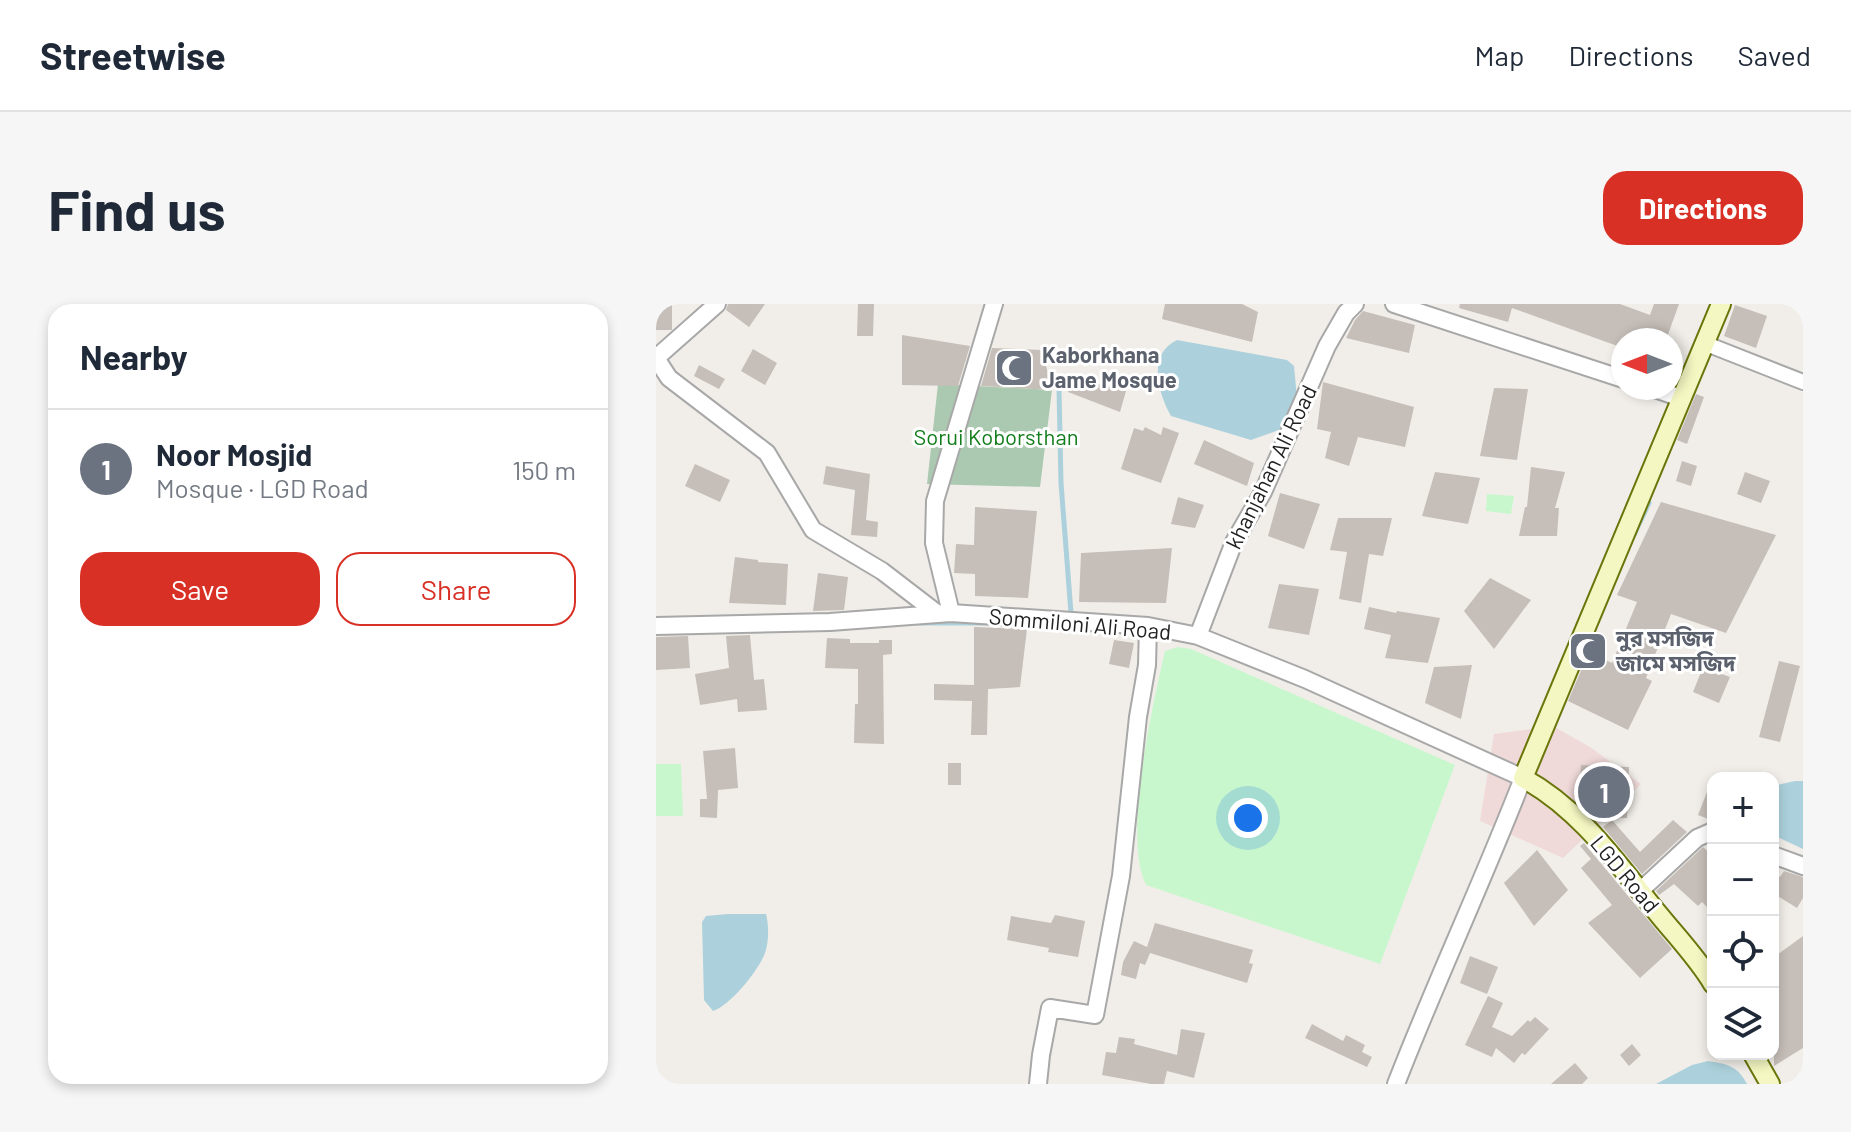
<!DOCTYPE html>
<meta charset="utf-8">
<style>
:root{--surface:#fff;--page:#f6f6f7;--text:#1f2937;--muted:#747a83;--line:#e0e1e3;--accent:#d93025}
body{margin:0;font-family:Barlow,"Noto Sans Bengali",sans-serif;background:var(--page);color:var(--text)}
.controls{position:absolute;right:24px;bottom:24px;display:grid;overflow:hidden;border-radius:16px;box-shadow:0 4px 12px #0003}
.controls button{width:72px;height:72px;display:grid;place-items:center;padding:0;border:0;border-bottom:2px solid var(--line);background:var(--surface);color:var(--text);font:40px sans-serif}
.compass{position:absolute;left:955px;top:24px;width:72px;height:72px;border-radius:50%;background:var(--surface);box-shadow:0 4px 12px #0003;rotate:270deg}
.you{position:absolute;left:592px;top:514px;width:28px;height:28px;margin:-20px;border:6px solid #fff;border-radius:50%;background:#1a73e8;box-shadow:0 0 0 12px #1a73e833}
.badge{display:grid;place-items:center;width:52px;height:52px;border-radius:50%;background:var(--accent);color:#fff;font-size:26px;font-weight:700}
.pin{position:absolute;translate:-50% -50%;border:4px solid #fff;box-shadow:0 2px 8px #0006}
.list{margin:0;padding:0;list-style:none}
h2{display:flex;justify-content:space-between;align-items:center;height:104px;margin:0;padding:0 32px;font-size:34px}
h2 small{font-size:26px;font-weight:400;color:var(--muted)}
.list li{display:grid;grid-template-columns:52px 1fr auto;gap:24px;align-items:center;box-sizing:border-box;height:120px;padding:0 32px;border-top:2px solid var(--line)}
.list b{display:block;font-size:30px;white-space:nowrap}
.list p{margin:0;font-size:26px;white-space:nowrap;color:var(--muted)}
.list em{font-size:26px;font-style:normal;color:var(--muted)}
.actions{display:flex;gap:16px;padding:24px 32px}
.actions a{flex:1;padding:18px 0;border:2px solid var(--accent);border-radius:24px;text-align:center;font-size:28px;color:var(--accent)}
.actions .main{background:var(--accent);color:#fff}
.icon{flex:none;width:44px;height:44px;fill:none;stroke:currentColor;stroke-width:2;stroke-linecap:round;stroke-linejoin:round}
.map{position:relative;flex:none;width:1147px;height:780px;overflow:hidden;border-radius:24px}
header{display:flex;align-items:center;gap:48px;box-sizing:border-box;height:112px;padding:0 40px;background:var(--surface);border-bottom:2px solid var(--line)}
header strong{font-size:38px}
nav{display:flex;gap:44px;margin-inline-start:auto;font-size:28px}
.intro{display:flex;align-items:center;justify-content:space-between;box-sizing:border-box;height:192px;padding:0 48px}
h1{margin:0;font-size:56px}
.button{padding:20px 36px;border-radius:24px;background:var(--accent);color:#fff;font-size:28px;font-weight:700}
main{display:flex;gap:48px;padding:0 48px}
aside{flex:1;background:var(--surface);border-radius:24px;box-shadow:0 4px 12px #0003}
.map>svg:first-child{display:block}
.commercial{fill:#f0dad9}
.cemetery{fill:#abc9b0}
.park{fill:#c9f7cd}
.water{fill:#acd1dc}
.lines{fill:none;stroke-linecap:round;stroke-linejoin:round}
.stream{stroke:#acd1dc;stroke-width:5}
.building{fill:#c6beb8}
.minor-casing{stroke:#a8a8a8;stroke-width:18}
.tertiary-casing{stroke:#a8a8a8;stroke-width:20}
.secondary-casing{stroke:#6a760b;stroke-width:22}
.minor{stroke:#fff;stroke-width:14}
.tertiary{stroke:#fff;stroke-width:16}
.secondary{stroke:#f4f7c1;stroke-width:18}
.labels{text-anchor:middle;stroke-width:6;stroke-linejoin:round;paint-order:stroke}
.worship-label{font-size:22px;font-weight:bold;fill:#5b616d;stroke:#fff;text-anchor:start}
.park-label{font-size:22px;fill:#127d1b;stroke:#fff}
.street-label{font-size:22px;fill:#212121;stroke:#fff}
</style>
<header>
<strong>Streetwise</strong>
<nav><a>Map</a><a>Directions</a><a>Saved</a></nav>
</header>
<div class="intro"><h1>Find us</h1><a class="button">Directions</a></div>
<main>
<aside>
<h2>Nearby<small></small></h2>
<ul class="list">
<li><span class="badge" style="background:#6b7280">1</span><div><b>Noor Mosjid</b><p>Mosque · LGD Road</p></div><em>150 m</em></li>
</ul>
<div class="actions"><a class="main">Save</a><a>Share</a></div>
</aside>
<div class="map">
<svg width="1147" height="780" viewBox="0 0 1147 780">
<rect width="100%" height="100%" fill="#f1eee9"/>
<path class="commercial" d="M897,422l37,21 51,37 -78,74 -83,-37 14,-87z"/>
<path class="cemetery" d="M282,80l114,6 -12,97 -113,-3z"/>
<path class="park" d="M831,190l27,2 -3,18 -25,-3z
M522,343l13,2 264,116 -75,199 -234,-79c-24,-48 7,-181 19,-234z
M0,460h25l2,52h-27z"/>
<path class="water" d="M521,36l110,20 7,6 3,32 -10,24 -8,8 -28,10 -80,-24c-13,-23 -24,-62 6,-76z
M1139,477h8v68l-30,-14v-32l4,-18z
M72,610h38c3,11 3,28 -1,39 -6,17 -35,53 -52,58l-9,-11 -2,-78 4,-6z
M1052,757c19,3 30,5 39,23h-91l36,-19z"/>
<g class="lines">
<path class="stream" d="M403,86l2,93 10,130
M978,231l15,-32
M261,319h74"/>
</g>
<path class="building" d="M0,0h16v26h-16z
M72,0h37l-16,23 -23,-17z
M202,0h16l-1,32h-16z
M509,0h77l16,8 -6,30 -90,-23z
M804,0h160l30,11 4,-11h25l-13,36h-43v8l-111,-40 -4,14 -49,-14z
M1079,1l32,11 -11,32 -32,-12z
M707,7l52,14 -6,28 -63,-15 9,-18z
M246,31l68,11 -12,40 -56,-1z
M336,44l50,2 10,40 -71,-4z
M97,45l24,14 -12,22 -24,-14z
M43,61l26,14 -6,10 -25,-13z
M415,73l55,14 -6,21 -52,-20z
M667,78l91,25 -9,40 -47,-10 -9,29 -24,-8 6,-26 -14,-3z
M838,84l34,1 -11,71 -37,-4z
M1040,90l8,3 -17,47 -10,-4z
M489,123l16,8 2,-8 16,6 -18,50 -40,-14 13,-41 9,3z
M548,136l50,23 -7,23 -53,-22z
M1026,157l15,5 -6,20 -15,-5z
M39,160l35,16 -10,22 -35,-16z
M170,162l44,8 -4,46 12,2 -1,15 -26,-2 4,-45 -32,-6z
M875,163l34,5 -10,36h4l-2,28h-38l6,-29h2z
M779,168l45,6 -12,46 -46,-8z
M1089,168l25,9 -9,22 -24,-9z
M624,189l40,11 -16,45 -36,-13z
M522,193l26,8 -9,23 -24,-4z
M1005,198l115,33 -50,98 -55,-19 -25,64 6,3 -24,49 -60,-29 21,-49 23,11 25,-61 -20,-7z
M319,203l62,4 -9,87 -53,-2v-22l-21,-1 2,-29 18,1z
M682,214h54l-9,38 -14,-2 -8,49 -22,-4 8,-47 -17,-2z
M516,244l-6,55 -87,-1 2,-49z
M79,253l23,3v2l30,2 -2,41 -57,-2z
M162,269l30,4 -4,33 -31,1z
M834,274l41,22 -37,49 -30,-38z
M623,280l40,5 -10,46 -41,-7z
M713,303l27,6 1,-2 43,7 -12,45 -43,-5 6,-23 -27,-6z
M318,323l53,2 -7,58 -32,2 -1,46h-16l1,-34 -38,-1v-16l40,1z
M94,331l4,45 10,-1 3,31 -29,2 -1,-13 -37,6 -5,-31 34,-6 -3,-32z
M32,332l2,32 -34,2v-33z
M171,334l23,1v4h29v-3h13v14l-9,1 1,89 -30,-1 1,-39h3v-35l-33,-1z
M458,336l20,3 -5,25 -20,-4z
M1123,357l21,5 -20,76 -21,-5z
M816,361l-11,54 -36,-16 9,-36z
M1047,363l27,10 -11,26 -26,-11z
M79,444l3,40 -20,2 -1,28 -17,-1v-18h7l-4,-48z
M292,459h13v22h-13z
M925,461l48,2 -2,51 -34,-1 -14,-13z
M1056,475l1,41h-2l-13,-5z
M956,516l28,32 33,-32 14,12 -45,42 -39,-47z
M928,539l88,106 -32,29 -52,-55 24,-18 -31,-37 10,-9 -11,-13z
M1047,543l10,9v57l-11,-11 -4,4 -24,-22 -15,11 -3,-4z
M881,546l31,40 -34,36 -30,-43z
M1128,567l19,6v21l-6,10 -24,-15v-20l7,4z
M399,611l30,6 -7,36 -30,-5 1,-4 -42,-8 4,-24 40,7z
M499,619l98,27 -4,13 4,1 -6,19 -97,-30 -5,12 -5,-2 -4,16 -15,-4 2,-13 11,-21 13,6z
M1147,632v112l-29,18 -1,-108z
M814,652l28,11 -11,27 -27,-11z
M832,692l15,7 -11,24 20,9 16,-16 2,2 5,-5 14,12 -24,26 -3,-2 -8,10 -18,-15 -4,9 -27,-12z
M656,720l31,17 3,-6 19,10 -3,7 10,5 -5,10 -62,-29z
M525,725l24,4 -11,45 -27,-7 -3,13h-13l-49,-9 4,-23 10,1 3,-16 16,2 -1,5 43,11z
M976,740l9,11 -12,11 -9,-11z
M919,759l13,15 -6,6h-31z"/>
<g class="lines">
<defs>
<path id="minor" d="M1048,39l99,39"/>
<path id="tertiary" d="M738,0l229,75
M0,54l13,20 98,75 46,77 69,41 56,43
M0,54l61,-54
M996,84l29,10
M295,309l-17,-70 1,-42 59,-197
M0,322l174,-4 121,-9 197,13 50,10 107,43 218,99c-40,103 -87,203 -127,306
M542,332l36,-94 29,-50 64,-146 19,-33 9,-9
M1117,551l30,11
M984,587l57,-53 16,-7
M382,780l3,-29 9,-47 45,7 26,-139 17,-159 9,-52 1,-39"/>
<path id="secondary" d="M1057,680c-14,-24 -35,-46 -53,-68 -41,-50 -78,-106 -137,-138l198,-474
M1097,750l17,30"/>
</defs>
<use href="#minor" class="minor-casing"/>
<use href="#tertiary" class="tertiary-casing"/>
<use href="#secondary" class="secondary-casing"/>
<use href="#minor" class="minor"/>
<use href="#tertiary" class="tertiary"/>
<use href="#secondary" class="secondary"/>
</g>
<defs>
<symbol id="mosque-square" viewBox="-11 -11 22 22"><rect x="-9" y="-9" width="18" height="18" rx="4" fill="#6b7280" stroke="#fff"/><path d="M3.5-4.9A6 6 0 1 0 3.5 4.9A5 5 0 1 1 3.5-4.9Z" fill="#fff"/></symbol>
</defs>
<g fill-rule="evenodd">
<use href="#mosque-square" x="336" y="42" width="44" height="44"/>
<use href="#mosque-square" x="910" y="325" width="44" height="44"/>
</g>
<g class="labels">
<g class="worship-label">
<text x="386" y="59">Kaborkhana<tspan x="386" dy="25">Jame Mosque</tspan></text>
<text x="960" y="342">নুর মসজিদ<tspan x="960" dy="25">জামে মসজিদ</tspan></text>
</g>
<g class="park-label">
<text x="340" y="141">Sorui Koborsthan</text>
</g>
<g class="street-label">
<text transform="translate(615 163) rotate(-64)" y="8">khanjahan Ali Road</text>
<text transform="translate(424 320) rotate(5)" y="8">Sommiloni Ali Road</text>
<text transform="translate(969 570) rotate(50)" y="8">LGD Road</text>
</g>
</g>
</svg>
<div class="controls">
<button>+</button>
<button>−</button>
<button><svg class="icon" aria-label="locate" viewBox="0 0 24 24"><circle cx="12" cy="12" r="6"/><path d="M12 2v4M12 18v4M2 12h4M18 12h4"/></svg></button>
<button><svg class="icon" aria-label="layers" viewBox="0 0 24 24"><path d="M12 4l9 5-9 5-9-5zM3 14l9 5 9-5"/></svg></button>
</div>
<svg class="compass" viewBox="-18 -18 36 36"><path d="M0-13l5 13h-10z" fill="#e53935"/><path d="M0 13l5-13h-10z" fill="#747a83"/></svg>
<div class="you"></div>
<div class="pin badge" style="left:948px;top:488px;background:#6b7280">1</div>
</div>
</main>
